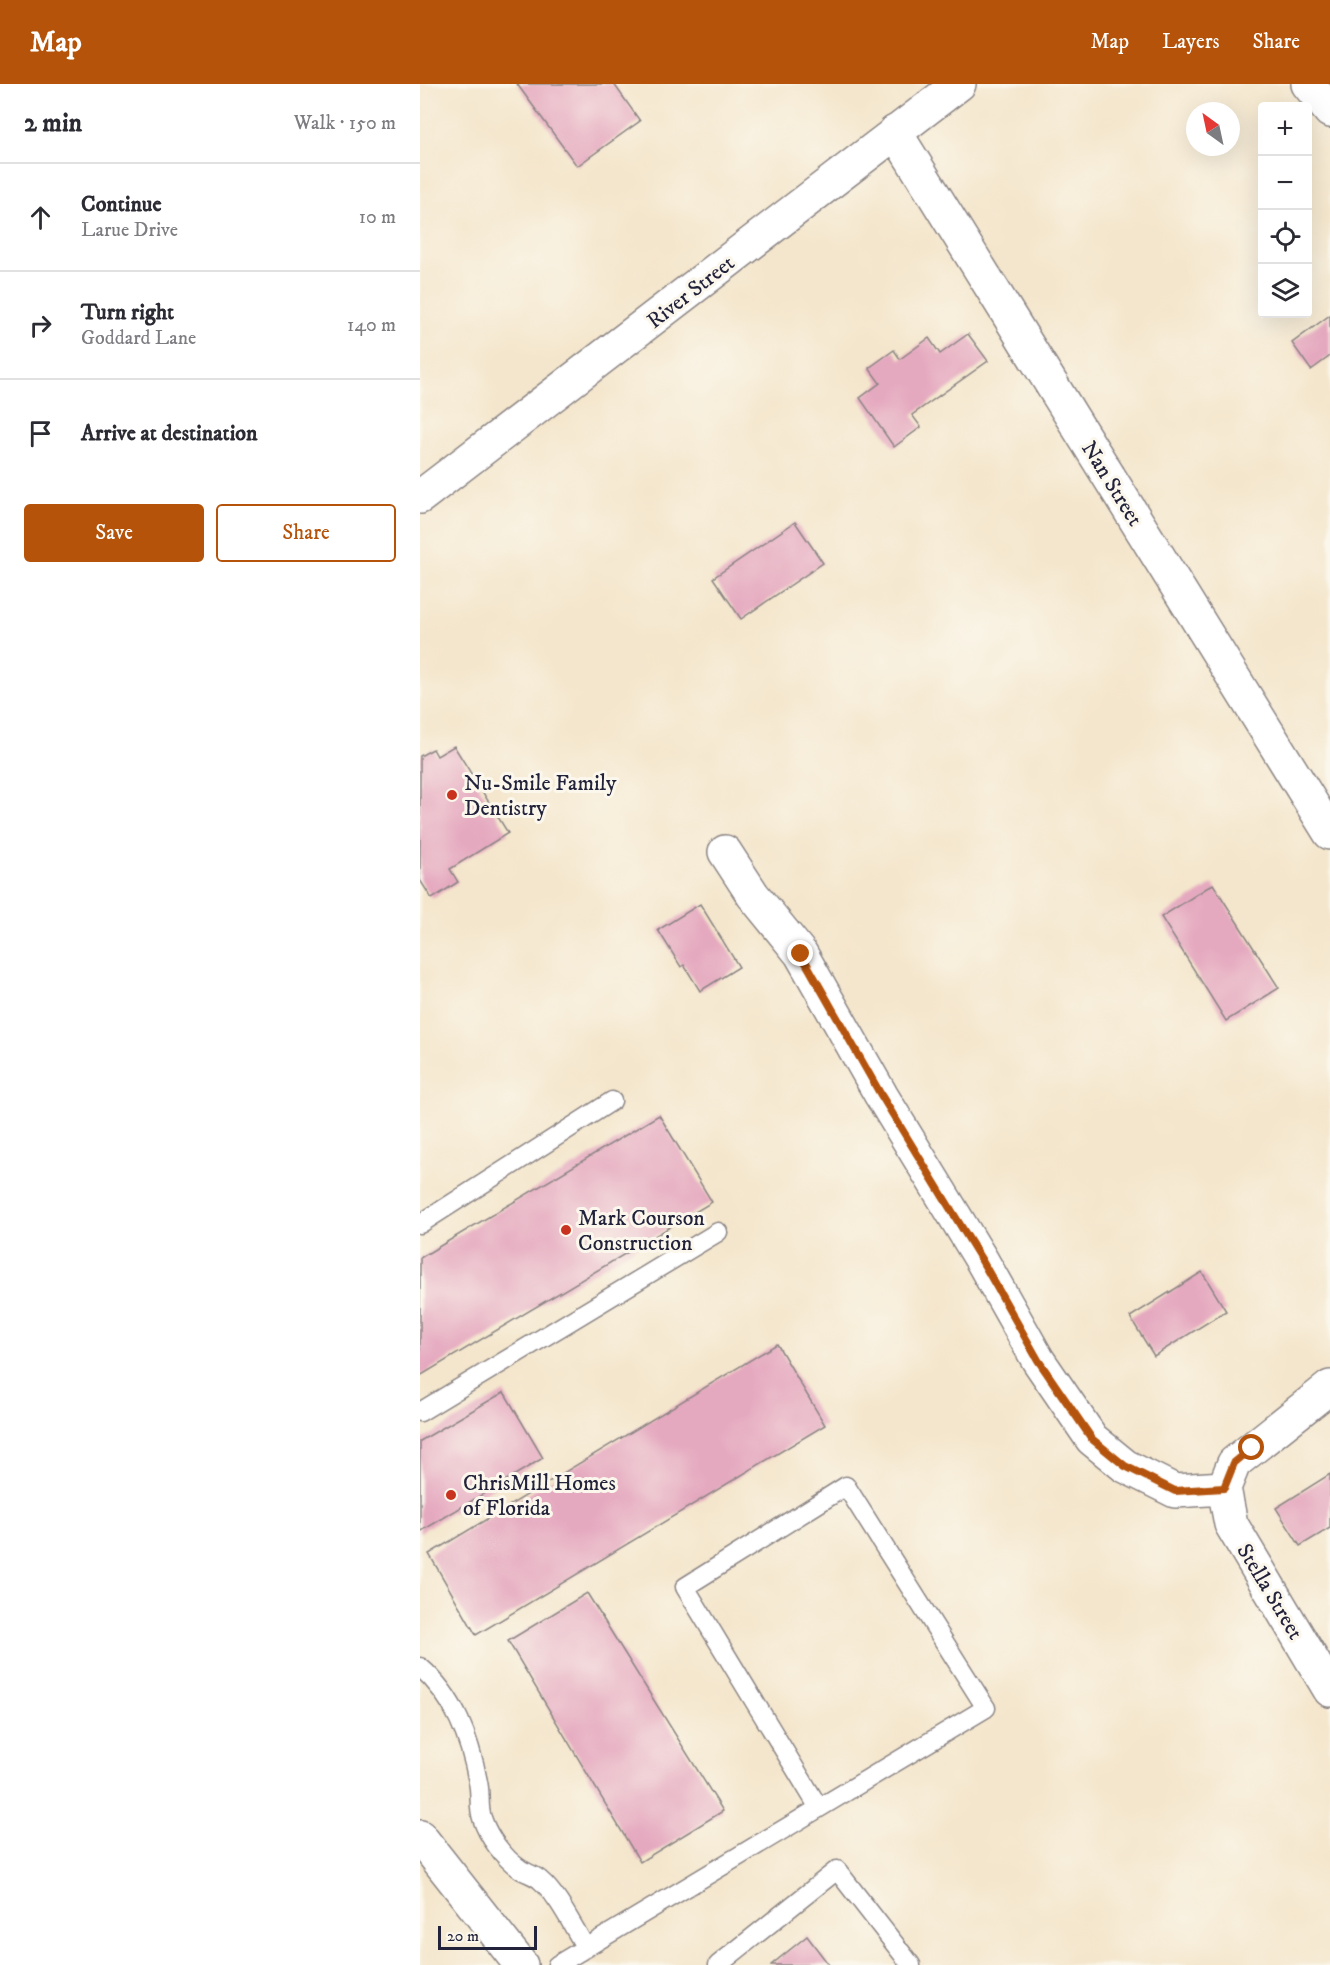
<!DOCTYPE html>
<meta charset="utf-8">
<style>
:root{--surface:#fff;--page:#f7f7f7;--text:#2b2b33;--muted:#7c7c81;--line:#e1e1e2;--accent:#b45309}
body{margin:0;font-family:"IM FELL DW Pica",serif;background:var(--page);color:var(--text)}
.controls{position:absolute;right:18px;top:18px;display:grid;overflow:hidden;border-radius:6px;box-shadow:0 6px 24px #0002}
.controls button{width:54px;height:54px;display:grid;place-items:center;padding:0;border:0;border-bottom:2px solid var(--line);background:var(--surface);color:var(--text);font:30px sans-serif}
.compass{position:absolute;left:766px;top:18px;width:54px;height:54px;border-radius:50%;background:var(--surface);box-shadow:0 6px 24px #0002;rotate:327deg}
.scale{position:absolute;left:18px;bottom:15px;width:99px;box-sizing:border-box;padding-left:6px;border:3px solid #22223b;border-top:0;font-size:16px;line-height:21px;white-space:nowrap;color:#22223b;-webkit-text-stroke:4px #fbf7ec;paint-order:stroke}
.stop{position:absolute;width:18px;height:18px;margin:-14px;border:4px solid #b45309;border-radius:50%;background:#fff}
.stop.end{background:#b45309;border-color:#fff;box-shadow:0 2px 6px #0008}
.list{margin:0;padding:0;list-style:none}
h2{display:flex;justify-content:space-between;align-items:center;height:78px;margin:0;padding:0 24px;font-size:26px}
h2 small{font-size:20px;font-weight:400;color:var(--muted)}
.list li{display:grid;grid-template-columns:39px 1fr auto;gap:18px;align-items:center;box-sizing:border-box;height:108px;padding:0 24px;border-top:2px solid var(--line)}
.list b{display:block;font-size:22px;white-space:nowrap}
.list p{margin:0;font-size:20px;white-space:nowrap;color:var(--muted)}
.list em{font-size:20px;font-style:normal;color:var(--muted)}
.actions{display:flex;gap:12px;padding:18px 24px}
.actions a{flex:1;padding:14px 0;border:2px solid var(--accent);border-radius:6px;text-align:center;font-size:21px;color:var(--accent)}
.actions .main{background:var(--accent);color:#fff}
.icon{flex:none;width:33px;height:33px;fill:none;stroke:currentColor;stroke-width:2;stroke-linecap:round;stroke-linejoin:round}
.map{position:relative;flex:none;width:910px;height:1881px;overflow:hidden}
header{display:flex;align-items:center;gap:36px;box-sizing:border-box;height:84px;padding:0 30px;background:var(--accent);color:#fff}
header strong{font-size:28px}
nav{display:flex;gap:33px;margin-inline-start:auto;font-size:21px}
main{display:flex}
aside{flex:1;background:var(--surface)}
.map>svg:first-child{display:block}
.building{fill:#e5a9bf}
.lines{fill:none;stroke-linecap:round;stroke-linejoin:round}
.service-casing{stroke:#8b8484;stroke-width:21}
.minor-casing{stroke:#8b8484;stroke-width:36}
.tertiary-casing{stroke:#8b8484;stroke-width:36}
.service{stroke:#fff;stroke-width:18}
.minor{stroke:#fff;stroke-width:33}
.tertiary{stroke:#fff;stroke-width:33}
.route{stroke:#b45309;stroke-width:8}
.poi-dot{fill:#c8321e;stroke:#fbf7ec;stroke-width:2}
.labels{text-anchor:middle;stroke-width:6;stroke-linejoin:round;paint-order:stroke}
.street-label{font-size:22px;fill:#22223b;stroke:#fbf7ec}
.poi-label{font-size:22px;fill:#22223b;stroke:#fbf7ec;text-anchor:start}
</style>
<header>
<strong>Map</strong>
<nav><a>Map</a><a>Layers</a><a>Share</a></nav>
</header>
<main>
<aside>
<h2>2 min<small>Walk · 150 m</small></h2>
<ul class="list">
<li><svg class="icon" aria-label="ahead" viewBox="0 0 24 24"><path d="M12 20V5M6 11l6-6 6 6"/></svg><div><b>Continue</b><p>Larue Drive</p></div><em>10 m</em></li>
<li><svg class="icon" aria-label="right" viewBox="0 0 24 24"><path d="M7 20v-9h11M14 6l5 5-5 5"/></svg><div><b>Turn right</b><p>Goddard Lane</p></div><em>140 m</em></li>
<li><svg class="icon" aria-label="arrive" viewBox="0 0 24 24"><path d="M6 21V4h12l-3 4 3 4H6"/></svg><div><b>Arrive at destination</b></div></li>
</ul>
<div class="actions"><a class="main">Save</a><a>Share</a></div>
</aside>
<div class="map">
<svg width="910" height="1881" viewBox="0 0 910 1881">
<rect width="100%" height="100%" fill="#fbf7ec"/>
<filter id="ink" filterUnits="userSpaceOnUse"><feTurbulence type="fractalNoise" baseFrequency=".0167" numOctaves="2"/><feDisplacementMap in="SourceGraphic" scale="12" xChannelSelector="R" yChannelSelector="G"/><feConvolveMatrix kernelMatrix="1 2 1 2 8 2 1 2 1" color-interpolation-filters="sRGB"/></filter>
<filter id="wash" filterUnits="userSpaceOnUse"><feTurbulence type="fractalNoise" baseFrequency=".008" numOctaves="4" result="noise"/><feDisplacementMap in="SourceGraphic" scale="24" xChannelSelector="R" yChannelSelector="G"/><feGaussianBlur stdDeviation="1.35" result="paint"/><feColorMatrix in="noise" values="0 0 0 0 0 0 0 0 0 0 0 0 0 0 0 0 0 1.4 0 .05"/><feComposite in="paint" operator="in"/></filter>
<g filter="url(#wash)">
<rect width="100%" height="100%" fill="#f4e6cc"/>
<g id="blocks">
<path class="building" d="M97,0h97l26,37 -63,45z
M910,231v41l-19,14 -19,-27z
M548,250l20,27 -76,54 9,12 -27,20 -34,-49 20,-15 -11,-15 25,-18 6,9 29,-21 11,16z
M375,438l28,41 -82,56 -28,-41z
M34,662l54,87 -58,36 8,13 -26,17 -12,-19v-124l13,-7 4,7z
M793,800l66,104 -53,33 -65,-104z
M280,820l39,63 -39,24 -16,-26 -3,2 -23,-37z
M239,1031l53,87 -292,174v-118z
M782,1188l24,39 -72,45 -24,-39z
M357,1260l48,81 -349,210 -47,-81z
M84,1308l39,66 -123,74v-91z
M910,1390v54l-30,18 -24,-38z
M167,1509l136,218 -83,51 -132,-221z
M387,1852l22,29h-58z"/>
</g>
</g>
<g filter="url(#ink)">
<use href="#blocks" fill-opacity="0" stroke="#8b8484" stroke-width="1.5"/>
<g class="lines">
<defs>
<path id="service" d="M0,1140l192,-123
M0,1328l298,-180
M0,1583c35,30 50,72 58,115 3,12 0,25 4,36 6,19 22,40 38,51 6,4 15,6 20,11 18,15 33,47 46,68
M137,1881l429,-257 -140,-222 -161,101 134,221
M298,1881l119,-95 74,95"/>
<path id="minor" d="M888,0l22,27
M475,48l435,701
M305,768l28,43 48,59 80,141 100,164 57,101 54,79 33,27 50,25 49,-3
M804,1404l7,36 99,166
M804,1404l10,-25 96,-76
M0,1753l101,128"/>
<path id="tertiary" d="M0,413l539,-413"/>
</defs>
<use href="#service" class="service-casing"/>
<use href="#minor" class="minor-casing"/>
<use href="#tertiary" class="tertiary-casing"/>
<use href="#service" class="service"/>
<use href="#minor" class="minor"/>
<use href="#tertiary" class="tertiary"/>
</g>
</g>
<g class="lines" filter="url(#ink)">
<path class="route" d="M381,870l80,141 100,164 57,101 54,79 33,27 50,25 49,-3 10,-25 18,-15"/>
</g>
<g class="poi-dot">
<circle cx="32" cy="711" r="6"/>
<circle cx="146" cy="1146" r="6"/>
<circle cx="31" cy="1411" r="6"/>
</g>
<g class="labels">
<g class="street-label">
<text transform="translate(270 207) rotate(-38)" y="8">River Street</text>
<text transform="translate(693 399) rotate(58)" y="8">Nan Street</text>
<text transform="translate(851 1507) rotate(59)" y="8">Stella Street</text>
</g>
<g class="poi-label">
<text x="44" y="706">Nu-Smile Family<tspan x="44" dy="25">Dentistry</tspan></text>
<text x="158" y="1141">Mark Courson<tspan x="158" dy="25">Construction</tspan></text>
<text x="43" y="1406">ChrisMill Homes<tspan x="43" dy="25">of Florida</tspan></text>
</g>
</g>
</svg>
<div class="controls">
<button>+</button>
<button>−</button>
<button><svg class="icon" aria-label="locate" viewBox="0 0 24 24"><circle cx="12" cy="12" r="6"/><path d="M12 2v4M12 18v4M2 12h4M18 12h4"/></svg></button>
<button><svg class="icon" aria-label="layers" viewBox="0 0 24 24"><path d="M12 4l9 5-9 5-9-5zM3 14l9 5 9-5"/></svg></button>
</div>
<svg class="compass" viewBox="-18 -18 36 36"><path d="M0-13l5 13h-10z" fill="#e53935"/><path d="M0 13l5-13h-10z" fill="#7c7c81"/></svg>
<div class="scale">20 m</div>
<div class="stop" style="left:832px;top:1364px"></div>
<div class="stop end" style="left:381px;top:870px"></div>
</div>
</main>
